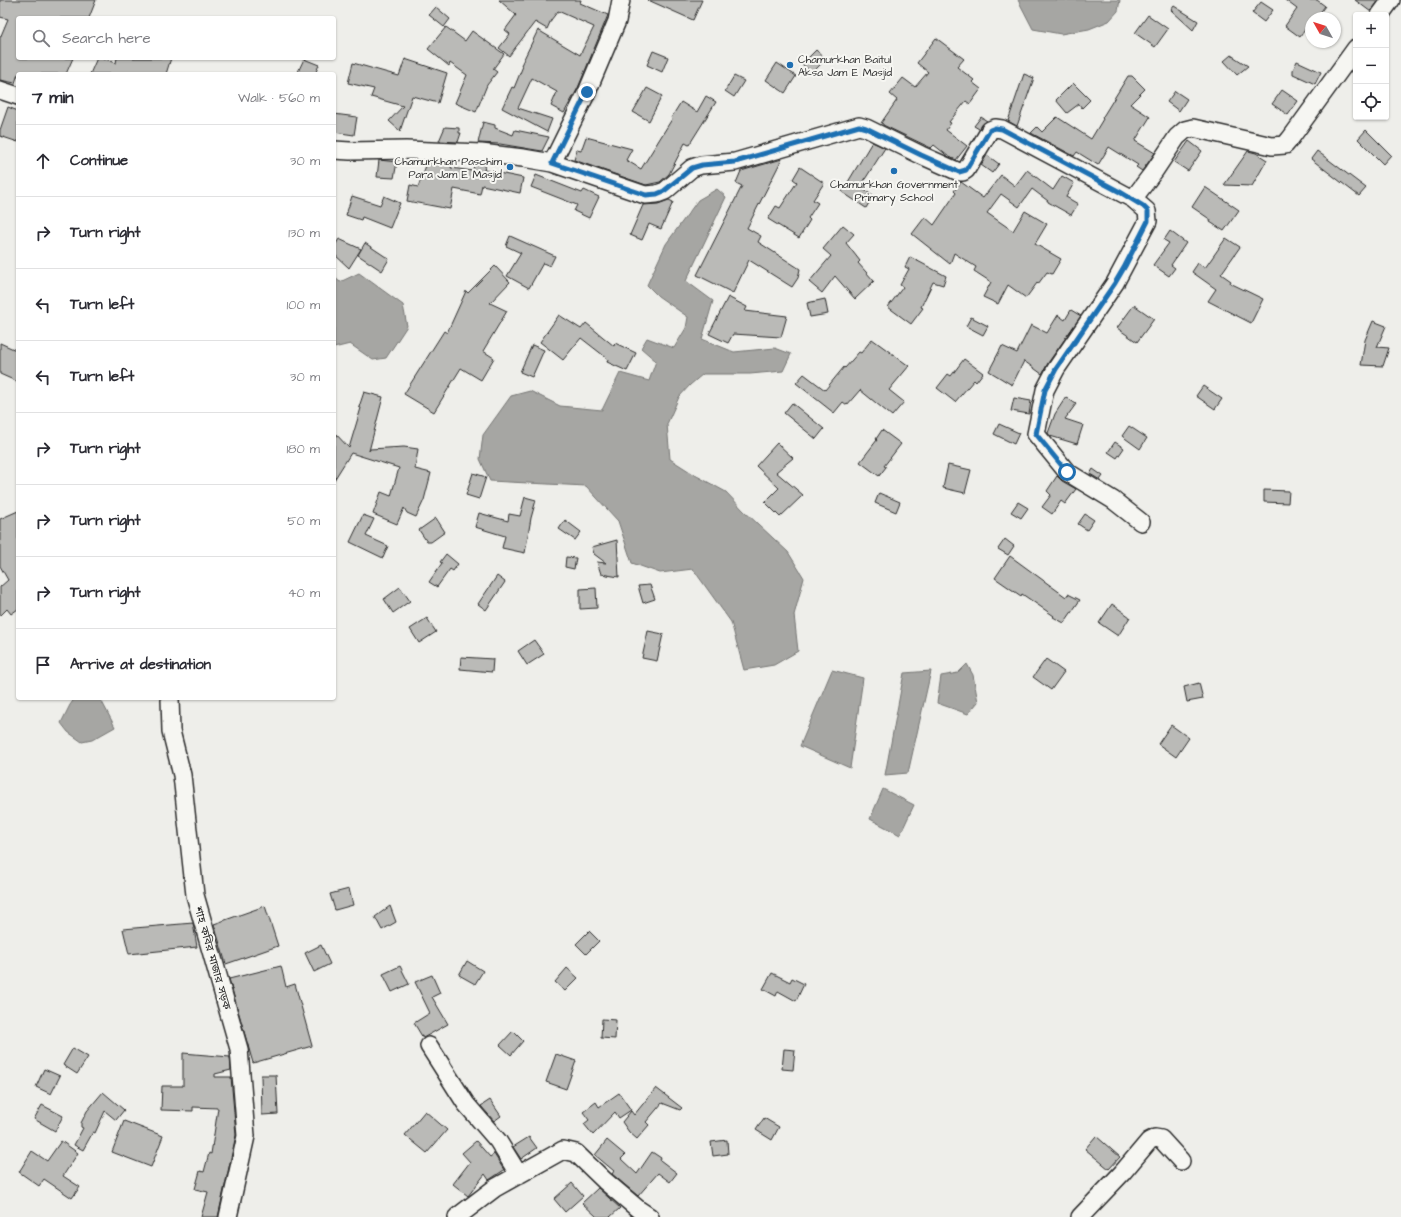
<!DOCTYPE html>
<meta charset="utf-8">
<style>
:root{--surface:#fff;--page:#f7f7f7;--text:#2b2b33;--muted:#7c7c81;--line:#e1e1e2}
body{margin:0;font-family:"Architects Daughter","Noto Sans Bengali",sans-serif;background:var(--page);color:var(--text)}
.controls{position:absolute;right:12px;top:12px;display:grid;overflow:hidden;border-radius:4px;box-shadow:0 1px 3px #0004}
.controls button{width:36px;height:36px;display:grid;place-items:center;padding:0;border:0;border-bottom:1px solid var(--line);background:var(--surface);color:var(--text);font:20px sans-serif}
.compass{position:absolute;left:1305px;top:12px;width:36px;height:36px;border-radius:50%;background:var(--surface);box-shadow:0 1px 3px #0004;rotate:309deg}
.stop{position:absolute;width:12px;height:12px;margin:-9px;border:3px solid #1f6fb2;border-radius:50%;background:#fff}
.stop.end{background:#1f6fb2;border-color:#fff;box-shadow:0 1px 4px #0008}
.list{margin:0;padding:0;list-style:none}
h2{display:flex;justify-content:space-between;align-items:center;height:52px;margin:0;padding:0 16px;font-size:17px}
h2 small{font-size:13px;font-weight:400;color:var(--muted)}
.list li{display:grid;grid-template-columns:26px 1fr auto;gap:12px;align-items:center;box-sizing:border-box;height:72px;padding:0 16px;border-top:1px solid var(--line)}
.list b{display:block;font-size:15px;white-space:nowrap}
.list em{font-size:13px;font-style:normal;color:var(--muted)}
.icon{flex:none;width:22px;height:22px;fill:none;stroke:currentColor;stroke-width:2;stroke-linecap:round;stroke-linejoin:round}
.map{position:relative;flex:none;width:1401px;height:1217px;overflow:hidden}
.search{position:absolute;background:var(--surface);box-shadow:0 1px 3px #0004;left:16px;top:16px;width:320px;height:44px;display:flex;align-items:center;gap:10px;box-sizing:border-box;padding:0 14px;border-radius:4px;color:var(--muted);font-size:15px}
.panel{position:absolute;background:var(--surface);box-shadow:0 1px 3px #0004;left:16px;top:72px;width:320px;height:628px;border-radius:4px}
.map>svg:first-child{display:block}
.water{fill:#a6a6a3;stroke:#757573}
.building{fill:#babab7;stroke:#2b2b2b}
.lines{fill:none;stroke-linecap:round;stroke-linejoin:round}
.minor-casing{stroke:#2b2b2b;stroke-width:20}
.minor{stroke:#f6f6f2;stroke-width:17}
.route{stroke:#1f6fb2;stroke-width:5}
.poi-dot{fill:#1f6fb2;stroke:#f6f6f2;stroke-width:1.5}
.labels{text-anchor:middle;stroke-width:4;stroke-linejoin:round;paint-order:stroke}
.poi-label{font-size:11px;fill:#2b2b2b;stroke:#f6f6f2;text-anchor:start}
.street-label{font-size:11px;fill:#2b2b2b;stroke:#f6f6f2}
</style>
<div class="map">
<svg width="1401" height="1217" viewBox="0 0 1401 1217">
<rect width="100%" height="100%" fill="#eeeeea"/>
<filter id="ink" filterUnits="userSpaceOnUse"><feTurbulence type="fractalNoise" baseFrequency=".025" numOctaves="2"/><feDisplacementMap in="SourceGraphic" scale="8" xChannelSelector="R" yChannelSelector="G"/><feConvolveMatrix kernelMatrix="1 2 1 2 8 2 1 2 1" color-interpolation-filters="sRGB"/></filter>
<g filter="url(#ink)">
<path class="water" d="M1018,0h102l-2,11 -9,10 -20,8 -28,5 -28,-5z
M717,189l9,8 -40,84 27,20 -11,38 32,13 41,-4 16,6 -8,17 -33,3h-47l-13,11 -11,12 -12,27 3,35 25,16 31,17 18,19 44,41 16,26 -10,37 4,36 -24,14 -30,5 -13,-48 -38,-53 -33,4 -28,-10 -14,-42 -32,-35 -96,-5 -10,-22 3,-24 28,-39 19,-5 30,15 42,4 18,-37 29,8 7,-20 -15,-13 6,-10 27,10 12,-20 2,-11 -30,-21 -11,-11 19,-41 32,-44z
M359,273l44,32 4,21 -21,32 -13,2 -23,-16 -16,4v-71l6,5z
M967,664l6,11 5,27 -10,12 -31,-11 4,-27 17,-3z
M832,670l31,8 -13,90 -50,-22z
M931,671l-23,102 -23,2 19,-102z
M75,698h25l15,29 -23,13 -10,2 -14,-10 -7,-9 9,-18z
M883,789l31,16 -14,30 -30,-16z"/>
<path class="building" d="M0,0h96l-7,18h-71v40h55l-7,16h-48l-3,9 -15,-3v-42l8,-19 -8,-2z
M499,0h82l-1,3 28,12 -30,73 -14,25 -13,-7 6,-14 -25,-14 -14,30 34,11 -5,13 -45,-24 10,-21 2,1 9,-22 -2,-1 17,-35 42,25 14,-28 -36,-16 -7,9 -4,9 -12,-7 -26,34 -10,-8 11,-14 -5,-4 11,-15z
M648,0h54l-9,20z
M1285,0h32l8,6 -9,12h-5v3l-11,16 -15,-11 12,-17z
M1355,0h24l-8,12z
M1261,2l12,8 -9,12 -12,-9z
M1174,6l24,15 -5,9 -22,-20z
M436,7l14,12 -6,8 -15,-12z
M1148,15l20,14 -13,18 -20,-14z
M446,27l19,14 7,-10 32,23 -11,15 4,3 -10,13 -11,27 -21,-9 12,-28 -17,-12 -1,3 -21,-17z
M936,38l28,21 -7,8 17,13 -2,2 9,7 -11,15 -4,-3 -17,21 2,1 -5,7 21,16 -11,14 -7,-3 -15,-12 -3,3 -48,-23v-1l-2,-1 16,-23 -7,-6 13,-16 12,9 13,-15 -11,-9z
M816,50l10,9 -14,14 -10,-9z
M653,51l15,6 -6,15 -15,-7z
M1231,55l17,11 -11,9 -13,-14z
M97,58h6l13,5 1,-5h54l-5,16h-76z
M304,59l15,6 -4,9h-18z
M405,59l42,14 -9,30 -26,-7 -12,35 -11,-10 14,-15 -32,-9 3,-8 -26,-6 5,-20 46,13z
M1297,61l24,11 -6,12 -22,-10v-4z
M777,63l19,13 -11,17 -19,-13z
M1024,74l10,4 -17,48 -9,-5z
M734,76l10,5 -10,16 -9,-6z
M1128,76h4l13,13 -15,15 20,13 -15,24 20,12 -13,18 -6,-4 2,-2 -29,-18 -11,18 -21,-13 -3,4 -43,-23 6,-6 5,5 15,-15 34,22 12,-20 -1,-1z
M1073,83l17,17 -8,8 -3,-4 -12,9 -11,-13z
M647,88l15,8 -13,25 -16,-9z
M1282,90l16,11 -10,14 -16,-11z
M1175,91l12,8 -8,12 -12,-9z
M706,96l10,6 -27,43 -4,-2 -16,31 -9,8 -14,3 -72,-25 3,-10 4,1 5,-14 46,12 -6,11 15,9 31,-50 -1,-1 10,-16 16,10z
M8,107l10,4v31l-18,-6v-6z
M334,114l23,3 -3,18 -20,-3z
M981,117l6,4 -8,8 -5,-3z
M483,122l12,3v3l18,7 2,-5 34,7 -7,14 -42,-7 -22,-1z
M445,127l14,1v5h2l-3,9 -19,-1z
M1366,130l25,25 -8,9 -25,-25z
M1189,141l13,10 -14,20 -14,-9z
M872,142l13,6 -25,39 13,9 -7,12 -24,-16z
M1248,151l8,2 11,7 -15,26 -28,-1z
M1317,151l49,37 -7,8 -48,-37z
M987,155l12,9 -7,9 -11,-8z
M782,159l-35,69 14,8 -3,6 42,27 -2,9 -6,9 -43,-27 -16,33 -36,-18 45,-89 -6,-3 5,-12z
M379,160l18,2 -3,16 -17,-1z
M423,161l30,1 -2,6 22,3 1,-8 12,1 -2,6 39,8 -3,15 -38,-8 -2,9 -26,-5 -4,20 -43,-8 3,-16 8,2 9,-24z
M800,167l24,16 -11,17 5,3 -10,15 2,2 -11,18 -31,-19 8,-13 4,2 17,-26 -4,-3z
M1027,170l26,20 9,-14 12,7 -8,14 12,7 -7,11 -23,-13v-1l-16,-12 -13,18 -18,-13 -14,19 26,18 12,-20 22,13 -12,20 26,15 -9,15 -5,-2 -9,12 -1,-1 -11,15 -18,-13 -10,19 -15,-7 8,-15 -17,-11 2,-4 -22,-14 -4,11 -38,-30 13,-17 9,8 22,-32 -2,-2 7,-9 22,16 18,-23 14,11z
M536,175l46,18 2,-3 15,7 -10,21 -15,-7 3,-6 -46,-18z
M1205,187l34,23 -15,21 -14,-9 1,-2 -19,-13z
M352,196l28,9 4,-9 16,7 -10,25 -28,-11 -1,3 -15,-5z
M669,200l4,2 -12,27 -12,-5 -7,16 -12,-5 13,-30 15,-1z
M843,225l11,9 -8,9 14,18 -2,2 16,18 -19,18 -20,-23 -13,17 -13,-11 22,-26 -8,-7z
M1170,231l16,12 -15,22 4,3 -6,8 -16,-11 16,-22 -5,-3z
M510,236l45,20 -5,10 -7,-3 -14,25 -22,-12 14,-23 -15,-7z
M1226,238l14,9 -19,27 10,7 -1,2 33,16 -12,24 -43,-22 8,-12 -24,-17 6,-9 7,5z
M339,239l22,10 -12,19 -15,-14v-7z
M365,243l24,16 -7,12 -24,-16z
M910,257l36,19 -3,9 -10,-3 -12,25 2,1 -12,16 -23,-17 15,-20 -3,-2 9,-16 -4,-2z
M495,266l15,16 -20,21 17,8 -24,40 11,7 -13,22 -20,-12 -27,44 -30,-18 40,-63 3,2 19,-42 2,2z
M728,297l19,10 -2,4 42,5 -6,21 -48,-3 -5,9 -19,-9z
M825,299l3,15 -18,3 -3,-14z
M1134,305l20,14 -17,23 -20,-14z
M1071,310l10,6 -33,47 -6,11 -18,-13 -12,24 -23,-14 13,-25 15,7 14,-28 16,8 11,-18 7,5z
M559,315l22,14 5,-6 28,23 1,-3 21,10 -9,18 -20,-9 1,-3 -27,-21 -18,22 -23,-18z
M971,317l17,9 -5,9 -17,-9z
M1373,321l13,5 -9,21 12,1 -6,18 -22,-1 4,-25z
M872,339l37,27 -20,24 15,12 -12,14 -32,-26 -13,15 -4,-3 -9,11 -38,-30 8,-9 21,16 19,-23 1,1 14,-16 2,1z
M0,343l18,8v31l-18,-8z
M532,345l12,5 -12,27 -12,-5z
M964,359l19,14 -7,9 -2,-2 -19,22 -18,-14 11,-14 3,2z
M1203,386l19,13 -7,10 -19,-13z
M364,392l19,5 -14,54 1,-2 34,-2 14,2 -3,20 16,4 -7,27 -8,17 -9,-4 -3,-5 -7,16 -24,-10 8,-22 10,4 8,-28 -48,-15 -17,27v-48l15,16 12,-40 -2,-1z
M1066,397l10,7 -11,15 18,6 -6,19 -27,-8 -2,-3 7,-19z
M1014,398l17,3 -2,13 -18,-3z
M792,403l32,26 -8,10 -32,-26z
M999,424l20,9 -5,11 -20,-10z
M1129,426l18,12 -7,11 -18,-13z
M882,430l19,14 -17,22 2,1 -7,9 -19,-14 17,-22 -1,-1z
M1115,442l9,6 -7,10 -9,-6z
M777,443l16,15 -17,14 27,23 -23,22 -15,-15 14,-14 -23,-22z
M948,465l23,5 -6,23 -22,-5z
M1093,469l10,7 -3,4 -10,-6z
M473,473l13,4 -7,22 -13,-4z
M1057,476l5,5 14,8 -11,15 -4,-3 -9,13 -10,-7 9,-12 -4,-4z
M1264,490l25,1 -1,12 -24,-1z
M879,493l21,9 -4,10 -21,-9z
M525,497l11,3 -5,18 -6,35 -23,-5 3,-12 -30,-9 4,-14 29,8 1,-7 11,2z
M1018,502l10,6 -7,10 -10,-6z
M18,511v98l-7,5 -4,-5 -7,7v-29l8,-7 -8,-14v-47z
M1085,514l9,6 -7,10 -9,-6z
M363,515l11,4 -8,17 22,10 -5,12 -33,-16z
M436,518l9,14 -14,10h-4l-8,-12z
M565,520l16,12 -6,8 -16,-11z
M1005,539l9,7 -6,9 -10,-6z
M617,540l2,37 -18,-3 -4,-12 9,1 -12,-9 -2,-7z
M446,554l12,10 -5,7 -3,-2 -13,18 -8,-5 13,-19 -2,-1z
M1010,556l56,41 2,-3 12,6 -16,23 -11,-6 1,-1 -32,-22 -1,2 -26,-18z
M566,557l10,1 -2,11 -9,-2z
M497,576l8,6 -19,28 -8,-6z
M650,585l5,14 -12,4 -5,-17z
M400,587l10,14 -17,12 -9,-14z
M596,588l1,20 -17,1v-20z
M1112,604l18,13 -12,19 -19,-13z
M427,618l9,14 -17,11 -9,-14z
M648,631l15,3 -6,27 -15,-3z
M534,640l10,14 -17,11 -9,-14z
M461,657l32,2 -1,13 -32,-3z
M1046,659l18,13 -13,18 -18,-13z
M1199,683l4,16 -16,3 -3,-15z
M1171,725l18,13 -13,19 -18,-13z
M349,889l4,16 -18,5 -5,-16z
M265,906l13,40 -52,18 -12,-40z
M390,906l6,16 -14,8 -7,-13z
M193,923l4,24 -68,7 -6,-25z
M589,931l10,10 -13,13 -10,-10z
M321,945l9,19 -16,8 -9,-19z
M467,961l16,10 -8,13 -16,-9z
M281,966l5,21 9,-3 17,62 -59,17 -24,-84z
M400,966l9,18 -17,8 -9,-18z
M567,968l11,10 -13,13 -10,-9z
M772,973l18,9 2,-4 12,6 -8,17 -18,-10 -2,5 -13,-7z
M432,975l8,18 -8,4 16,27 -25,14 -9,-15 16,-10 -15,-31z
M602,1019l14,1 -1,19 -14,-1z
M513,1031l10,10 -12,14 -11,-10z
M73,1048l15,9 -11,17 -14,-9z
M784,1049l11,1 -2,20 -11,-1z
M183,1053l47,4 1,13 -16,4v3h16l5,58 -18,82h-17l7,-25 -13,-3 5,-18 4,1 5,-19 2,1 7,-46 -25,-1v4l-32,-1 1,-24h21z
M556,1054l20,7 -10,28 -20,-7z
M44,1069l16,7 -9,18 -15,-7z
M261,1075h15l2,39 -16,1z
M656,1088l26,20 -2,2 -18,-7 -16,19 3,3 -12,14 -8,-7 -7,-10 9,-11 3,4z
M103,1092l21,18 -8,10 -11,-9 -10,22 -2,-1 -10,18 -9,-5 9,-17 -2,-1v-4l6,-12z
M619,1093l12,17 -12,8 -4,-6 -22,23 -9,-11 5,-4 -6,-8 13,-10 3,5z
M490,1100l11,16 -7,5 -13,-15z
M42,1105l21,11 -8,15 -21,-12z
M425,1111l22,19 -20,23 -22,-18z
M764,1118l15,9 -7,13 -16,-10z
M124,1121l39,15 -12,31 -39,-15z
M1096,1136l24,21 -11,12 -24,-20z
M529,1137l8,11 -16,11 -8,-12z
M607,1140l18,15 -4,4 16,15 15,-22 9,6 -1,2 17,13 -7,9 -12,-9 -20,23 -26,-22 2,-3 -19,-16z
M727,1140l1,14 -15,2 -2,-14z
M61,1141l17,12 -15,23 17,11 -8,11 -28,-19 -5,7 -20,-14 13,-21 15,10z
M476,1141l14,16 4,-3 10,16 -15,10 -4,-6 -17,22 -15,-12 17,-22 -8,-9z
M572,1183l11,13 -18,16 -11,-13z
M598,1188l22,20 -10,9h-13l-15,-14z"/>
<g class="lines">
<defs>
<path id="minor" d="M1380,15l11,-15
M0,90l18,6
M334,150l16,1 56,-1 75,3 42,5 29,5 93,32 12,-1 8,-3 27,-23 9,-3 34,-3 124,-36 7,2 55,27 38,17h4l3,-2 24,-40 5,-2 7,1 131,70 22,-29 22,-33 8,-7 8,-2 79,18 13,-1 5,-6 66,-91
M552,163l35,-71 30,-71 4,-21
M1133,199l14,12 1,10 -33,62 -59,86 -11,21 -9,44 31,38 46,28 28,22
M170,698l1,33 11,44 13,120 44,154 7,87 -18,81
M429,1046l37,58 32,37 21,34
M457,1217l38,-29 68,-38 13,3 29,28 33,28 12,8
M1080,1217l42,-44 27,-32 6,-3 6,1 20,22"/>
</defs>
<use href="#minor" class="minor-casing"/>
<use href="#minor" class="minor"/>
</g>
</g>
<g class="lines" filter="url(#ink)">
<path class="route" d="M587,92l-35,71 94,32 11,-1 7,-3 28,-23 10,-3 33,-3 124,-36 7,2 55,27 38,17 7,-2 24,-40 5,-2 7,1 118,63 23,14 5,5v10l-23,45 -10,17 -59,86 -11,21 -9,44 31,38"/>
</g>
<g class="poi-dot">
<circle cx="790" cy="65" r="4"/>
<circle cx="510" cy="167" r="4"/>
<circle cx="894" cy="171" r="4"/>
</g>
<g class="labels">
<g class="poi-label">
<text x="798" y="63">Chamurkhan Baitul<tspan x="798" dy="13">Aksa Jam E Masjid</tspan></text>
<text x="502" y="165" text-anchor="end">Chamurkhan Paschim<tspan x="502" dy="13">Para Jam E Masjid</tspan></text>
<text x="894" y="188" text-anchor="middle">Chamurkhan Government<tspan x="894" dy="13">Primary School</tspan></text>
</g>
<g class="street-label">
<text transform="translate(213 958) rotate(74)" y="4">শাহ কবির মাজার সড়ক</text>
</g>
</g>
</svg>
<div class="controls">
<button>+</button>
<button>−</button>
<button><svg class="icon" aria-label="locate" viewBox="0 0 24 24"><circle cx="12" cy="12" r="6"/><path d="M12 2v4M12 18v4M2 12h4M18 12h4"/></svg></button>
</div>
<svg class="compass" viewBox="-18 -18 36 36"><path d="M0-13l5 13h-10z" fill="#e53935"/><path d="M0 13l5-13h-10z" fill="#7c7c81"/></svg>
<div class="stop" style="left:1067px;top:472px"></div>
<div class="stop end" style="left:587px;top:92px"></div>
<div class="search"><svg class="icon" aria-label="search" viewBox="0 0 24 24"><circle cx="10" cy="10" r="6"/><path d="M15 15l6 6"/></svg>Search here</div>
<section class="panel">
<h2>7 min<small>Walk · 560 m</small></h2>
<ul class="list">
<li><svg class="icon" aria-label="ahead" viewBox="0 0 24 24"><path d="M12 20V5M6 11l6-6 6 6"/></svg><div><b>Continue</b></div><em>30 m</em></li>
<li><svg class="icon" aria-label="right" viewBox="0 0 24 24"><path d="M7 20v-9h11M14 6l5 5-5 5"/></svg><div><b>Turn right</b></div><em>130 m</em></li>
<li><svg class="icon" aria-label="left" viewBox="0 0 24 24"><path d="M17 20v-9H6M10 6l-5 5 5 5"/></svg><div><b>Turn left</b></div><em>100 m</em></li>
<li><svg class="icon" aria-label="left" viewBox="0 0 24 24"><path d="M17 20v-9H6M10 6l-5 5 5 5"/></svg><div><b>Turn left</b></div><em>30 m</em></li>
<li><svg class="icon" aria-label="right" viewBox="0 0 24 24"><path d="M7 20v-9h11M14 6l5 5-5 5"/></svg><div><b>Turn right</b></div><em>180 m</em></li>
<li><svg class="icon" aria-label="right" viewBox="0 0 24 24"><path d="M7 20v-9h11M14 6l5 5-5 5"/></svg><div><b>Turn right</b></div><em>50 m</em></li>
<li><svg class="icon" aria-label="right" viewBox="0 0 24 24"><path d="M7 20v-9h11M14 6l5 5-5 5"/></svg><div><b>Turn right</b></div><em>40 m</em></li>
<li><svg class="icon" aria-label="arrive" viewBox="0 0 24 24"><path d="M6 21V4h12l-3 4 3 4H6"/></svg><div><b>Arrive at destination</b></div></li>
</ul>
</section>
</div>
